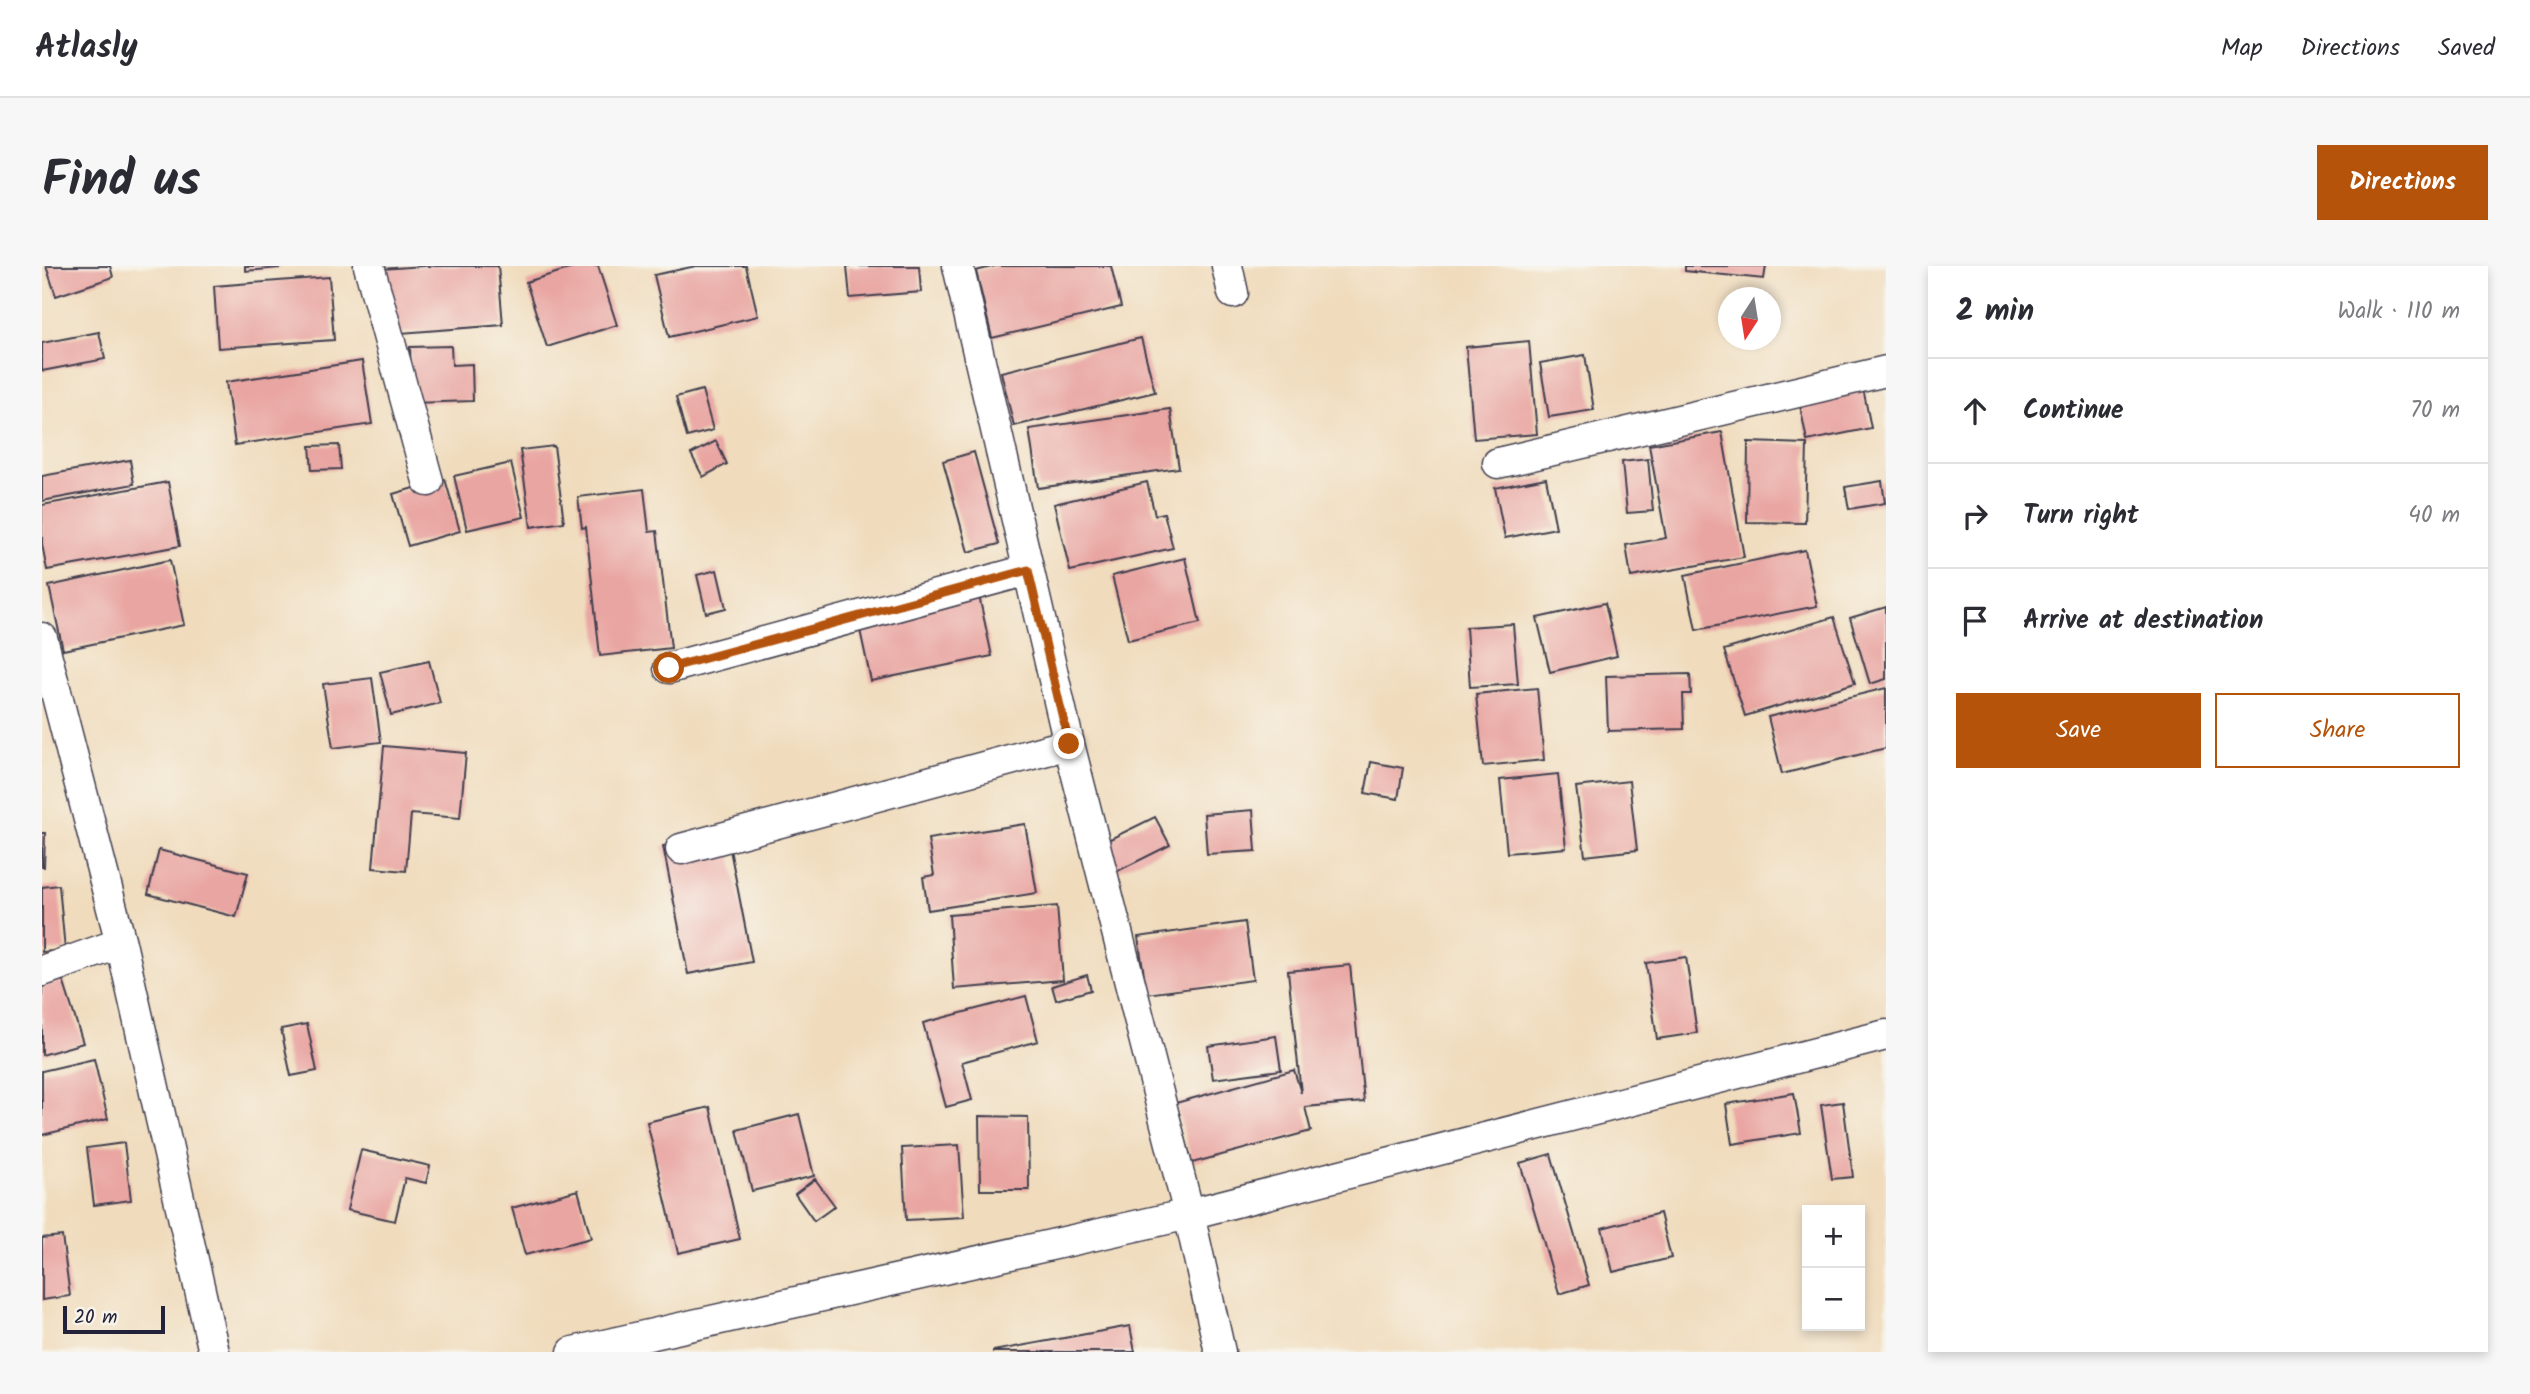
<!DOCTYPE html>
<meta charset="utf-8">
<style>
:root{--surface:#fff;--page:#f7f7f7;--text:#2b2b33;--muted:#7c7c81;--line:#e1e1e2;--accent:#b45309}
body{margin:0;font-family:Kalam,sans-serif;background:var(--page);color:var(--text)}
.controls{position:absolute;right:21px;bottom:21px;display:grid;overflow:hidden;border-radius:0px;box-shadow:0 4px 10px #0003}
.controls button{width:63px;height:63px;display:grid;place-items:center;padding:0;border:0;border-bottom:2px solid var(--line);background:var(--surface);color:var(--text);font:35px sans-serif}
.compass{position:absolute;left:1676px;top:21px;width:63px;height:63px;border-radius:50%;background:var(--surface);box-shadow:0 4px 10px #0003;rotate:192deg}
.scale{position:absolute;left:21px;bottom:18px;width:102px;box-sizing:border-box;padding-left:7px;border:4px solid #22223b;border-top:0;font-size:19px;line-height:24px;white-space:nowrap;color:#22223b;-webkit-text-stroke:5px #f7f3e8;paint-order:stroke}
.stop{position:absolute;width:21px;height:21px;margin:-16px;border:5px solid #b45309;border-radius:50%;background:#fff}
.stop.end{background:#b45309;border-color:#fff;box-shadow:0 2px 7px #0008}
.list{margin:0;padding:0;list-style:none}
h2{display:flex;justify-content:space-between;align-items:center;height:91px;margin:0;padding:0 28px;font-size:30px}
h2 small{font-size:23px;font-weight:400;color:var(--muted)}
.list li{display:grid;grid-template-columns:46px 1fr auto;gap:21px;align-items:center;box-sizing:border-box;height:105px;padding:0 28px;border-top:2px solid var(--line)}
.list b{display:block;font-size:26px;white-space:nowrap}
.list em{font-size:23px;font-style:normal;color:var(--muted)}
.actions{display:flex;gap:14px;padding:21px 28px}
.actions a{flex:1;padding:16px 0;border:2px solid var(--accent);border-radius:0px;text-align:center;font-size:24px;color:var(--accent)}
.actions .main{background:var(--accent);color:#fff}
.icon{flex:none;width:38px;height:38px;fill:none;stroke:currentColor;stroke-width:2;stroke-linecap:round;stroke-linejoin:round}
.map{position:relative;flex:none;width:1844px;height:1086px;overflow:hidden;border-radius:0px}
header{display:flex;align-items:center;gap:42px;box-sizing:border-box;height:98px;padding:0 35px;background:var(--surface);border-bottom:2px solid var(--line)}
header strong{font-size:33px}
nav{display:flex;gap:38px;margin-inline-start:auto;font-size:24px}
.intro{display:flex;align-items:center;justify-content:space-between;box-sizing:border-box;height:168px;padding:0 42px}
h1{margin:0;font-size:49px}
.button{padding:18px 32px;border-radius:0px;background:var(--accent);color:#fff;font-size:24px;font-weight:700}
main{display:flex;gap:42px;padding:0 42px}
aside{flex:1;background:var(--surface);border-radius:0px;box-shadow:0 4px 10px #0003}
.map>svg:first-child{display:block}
.building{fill:#e9a5a2}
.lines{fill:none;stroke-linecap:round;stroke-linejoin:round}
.minor-casing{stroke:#413e4e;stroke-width:33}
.minor{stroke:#fff;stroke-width:30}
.route{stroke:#b45309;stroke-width:9}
</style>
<header>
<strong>Atlasly</strong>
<nav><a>Map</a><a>Directions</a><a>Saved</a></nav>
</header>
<div class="intro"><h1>Find us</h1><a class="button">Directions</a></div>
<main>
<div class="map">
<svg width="1844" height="1086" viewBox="0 0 1844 1086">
<rect width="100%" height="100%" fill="#f7f3e8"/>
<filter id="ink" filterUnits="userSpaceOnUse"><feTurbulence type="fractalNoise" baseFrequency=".0143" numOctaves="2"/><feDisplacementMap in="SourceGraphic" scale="14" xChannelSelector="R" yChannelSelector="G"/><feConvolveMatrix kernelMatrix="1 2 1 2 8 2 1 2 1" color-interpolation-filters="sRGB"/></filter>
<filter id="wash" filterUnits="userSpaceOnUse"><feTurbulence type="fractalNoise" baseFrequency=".00686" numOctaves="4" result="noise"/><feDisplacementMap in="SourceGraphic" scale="28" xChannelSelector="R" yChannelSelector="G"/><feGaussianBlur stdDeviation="1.57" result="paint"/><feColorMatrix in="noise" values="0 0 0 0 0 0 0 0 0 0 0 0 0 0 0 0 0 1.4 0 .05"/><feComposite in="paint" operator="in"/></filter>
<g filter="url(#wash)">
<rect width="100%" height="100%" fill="#f0dcbd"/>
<g id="blocks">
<path class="building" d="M4,0h64l3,11 -57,19z
M203,0h34v2l-34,3z
M381,0h75l5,59 -115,9 -6,-65z
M537,0h19l19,59 -70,22 -21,-65z
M654,0h50l12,50 -89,21 -15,-62z
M805,0h72l2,26 -71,6z
M953,0h116l10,41 -129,31 -16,-67z
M1643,0h81l-2,13 -79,-8z
M287,11l5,63 -116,8 -4,-62z
M57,66l6,27 -63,12v-28z
M1099,72l14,54 -141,34 -13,-54z
M1487,75l8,93 -63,5 -8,-92z
M409,80l1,19 20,-1 1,37 -61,2 -2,-56z
M1543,89l9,55 -45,7 -9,-54z
M320,95l10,63 -137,21 -9,-63z
M1821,122l8,40 -64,13 -8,-41z
M660,124l11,40 -26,7 -11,-40z
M1128,143l9,59 -141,20 -9,-59z
M1680,166l22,125 -113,20 -5,-32 40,-7 -17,-93z
M674,175l11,23 -24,13 -12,-23z
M1706,176l59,2 -2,79 -58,-1z
M297,179l2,24 -29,1 -2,-24z
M512,180l10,76 -33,5 -11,-77z
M932,186l25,92 -31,8 -25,-91z
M1606,193l5,52 -26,2 -5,-51z
M88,194l4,24 -92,17v-25z
M469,197l13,54 -57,13 -13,-54z
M1504,212l10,50 -51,10 -10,-50z
M403,213l15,52 -52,15 -15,-52z
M1840,215l3,22 -36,6 -4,-22z
M126,216l12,64 -133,24 -5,-26v-39z
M1105,216l8,33 9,-2 9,35 -103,23 -16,-67z
M602,223l5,43 8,-1 14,117 -71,8 -14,-129 -4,1 -4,-31z
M1763,284l12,56 -121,24 -11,-55z
M1143,292l15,65 -72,17 -16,-64z
M128,294l14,65 -121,25 -14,-64z
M675,304l9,38 -20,5 -9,-38z
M936,325l14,65 -121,25 -14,-65z
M1563,337l12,53 -67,16 -13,-54z
M1844,341v72l-16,5 -20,-66z
M1792,351l21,66 -110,33 -21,-66z
M1471,358l5,60 -48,3 -4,-60z
M387,395l11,42 -49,12 -11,-43z
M1648,408l1,20h-8l1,35 -76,2 -2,-55z
M330,412l9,64 -48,6 -10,-64z
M1495,422l7,72 -61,6 -7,-72z
M1844,422v60l-104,26 -14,-57z
M342,480l82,7 -6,65 -49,-4 -5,57 -33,-3z
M1329,496l32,6 -5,31 -33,-6z
M1516,508l8,74 -59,5 -7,-73z
M1587,515l8,69 -52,6 -9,-69z
M1211,544l3,41 -49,3 -3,-40z
M1113,551l15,28 -52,26 -14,-29z
M983,558l12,69 -109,17 -5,-33 11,-2 -6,-36z
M0,567h3l-1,34h-2z
M685,568l25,128 -64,12 -25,-128z
M117,584l89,23 -12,44 -88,-23z
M17,619l6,65 -23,2v-65z
M1015,640l6,74 -109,9 -5,-74z
M1203,656l8,58 -106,14 -9,-57z
M1644,691l11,76 -40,6 -11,-76z
M1308,699l14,137 -59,5 6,24 -119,32 -16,-60 118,-33 7,23 -13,-122z
M1045,709l4,15 -35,10 -4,-14z
M21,714l20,63 -41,12v-68z
M984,730l12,45 -76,21 10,38 -26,7 -23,-84z
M265,758l10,47 -26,5 -10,-47z
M1234,770l5,34 -68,9 -5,-33z
M52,793l14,60 -66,16v-64z
M1752,827l7,40 -69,11 -6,-40z
M1801,836l10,75 -21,2 -11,-74z
M668,841l30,132 -62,14 -31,-131z
M757,848l15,62 -62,15 -15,-61z
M937,850l49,1 1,73h-49z
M82,877l7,57 -37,5 -7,-57z
M917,879l5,72 -58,3 -4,-72z
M319,884l69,16 -4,17 -21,-5 -10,43 -48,-11z
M1509,888l38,131 -30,9 -39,-131z
M773,913l20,27 -21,15 -19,-27z
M536,924l13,48 -66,17 -13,-47z
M1618,947l11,45 -58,14 -11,-44z
M20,970l8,60 -28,4v-62z
M1088,1060l5,26h-142v-1z"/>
</g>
</g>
<g filter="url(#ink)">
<use href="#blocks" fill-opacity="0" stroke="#413e4e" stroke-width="2"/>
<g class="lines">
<defs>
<path id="minor" d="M327,0l59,215
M916,0l111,478 120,470 697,-179
M1185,0l6,27
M1456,197l388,-92
M0,372l79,305 93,409
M627,402l359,-98
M639,583l388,-105
M0,705l79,-28
M531,1086l616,-138 31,138"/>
</defs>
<use href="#minor" class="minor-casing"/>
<use href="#minor" class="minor"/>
</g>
</g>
<g class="lines" filter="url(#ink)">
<path class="route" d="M627,402l359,-98 41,174"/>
</g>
</svg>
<div class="controls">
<button>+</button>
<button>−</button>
</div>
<svg class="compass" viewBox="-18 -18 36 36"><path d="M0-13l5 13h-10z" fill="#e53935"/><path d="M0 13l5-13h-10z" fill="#7c7c81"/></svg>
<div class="scale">20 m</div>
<div class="stop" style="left:627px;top:402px"></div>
<div class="stop end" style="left:1027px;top:478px"></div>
</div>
<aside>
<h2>2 min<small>Walk · 110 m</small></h2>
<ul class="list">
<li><svg class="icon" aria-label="ahead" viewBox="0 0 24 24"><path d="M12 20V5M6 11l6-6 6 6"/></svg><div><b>Continue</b></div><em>70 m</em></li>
<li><svg class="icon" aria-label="right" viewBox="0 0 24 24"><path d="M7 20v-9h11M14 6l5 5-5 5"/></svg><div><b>Turn right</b></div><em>40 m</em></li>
<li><svg class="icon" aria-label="arrive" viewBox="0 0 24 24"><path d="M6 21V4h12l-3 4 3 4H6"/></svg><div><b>Arrive at destination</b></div></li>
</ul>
<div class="actions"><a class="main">Save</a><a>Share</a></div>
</aside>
</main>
